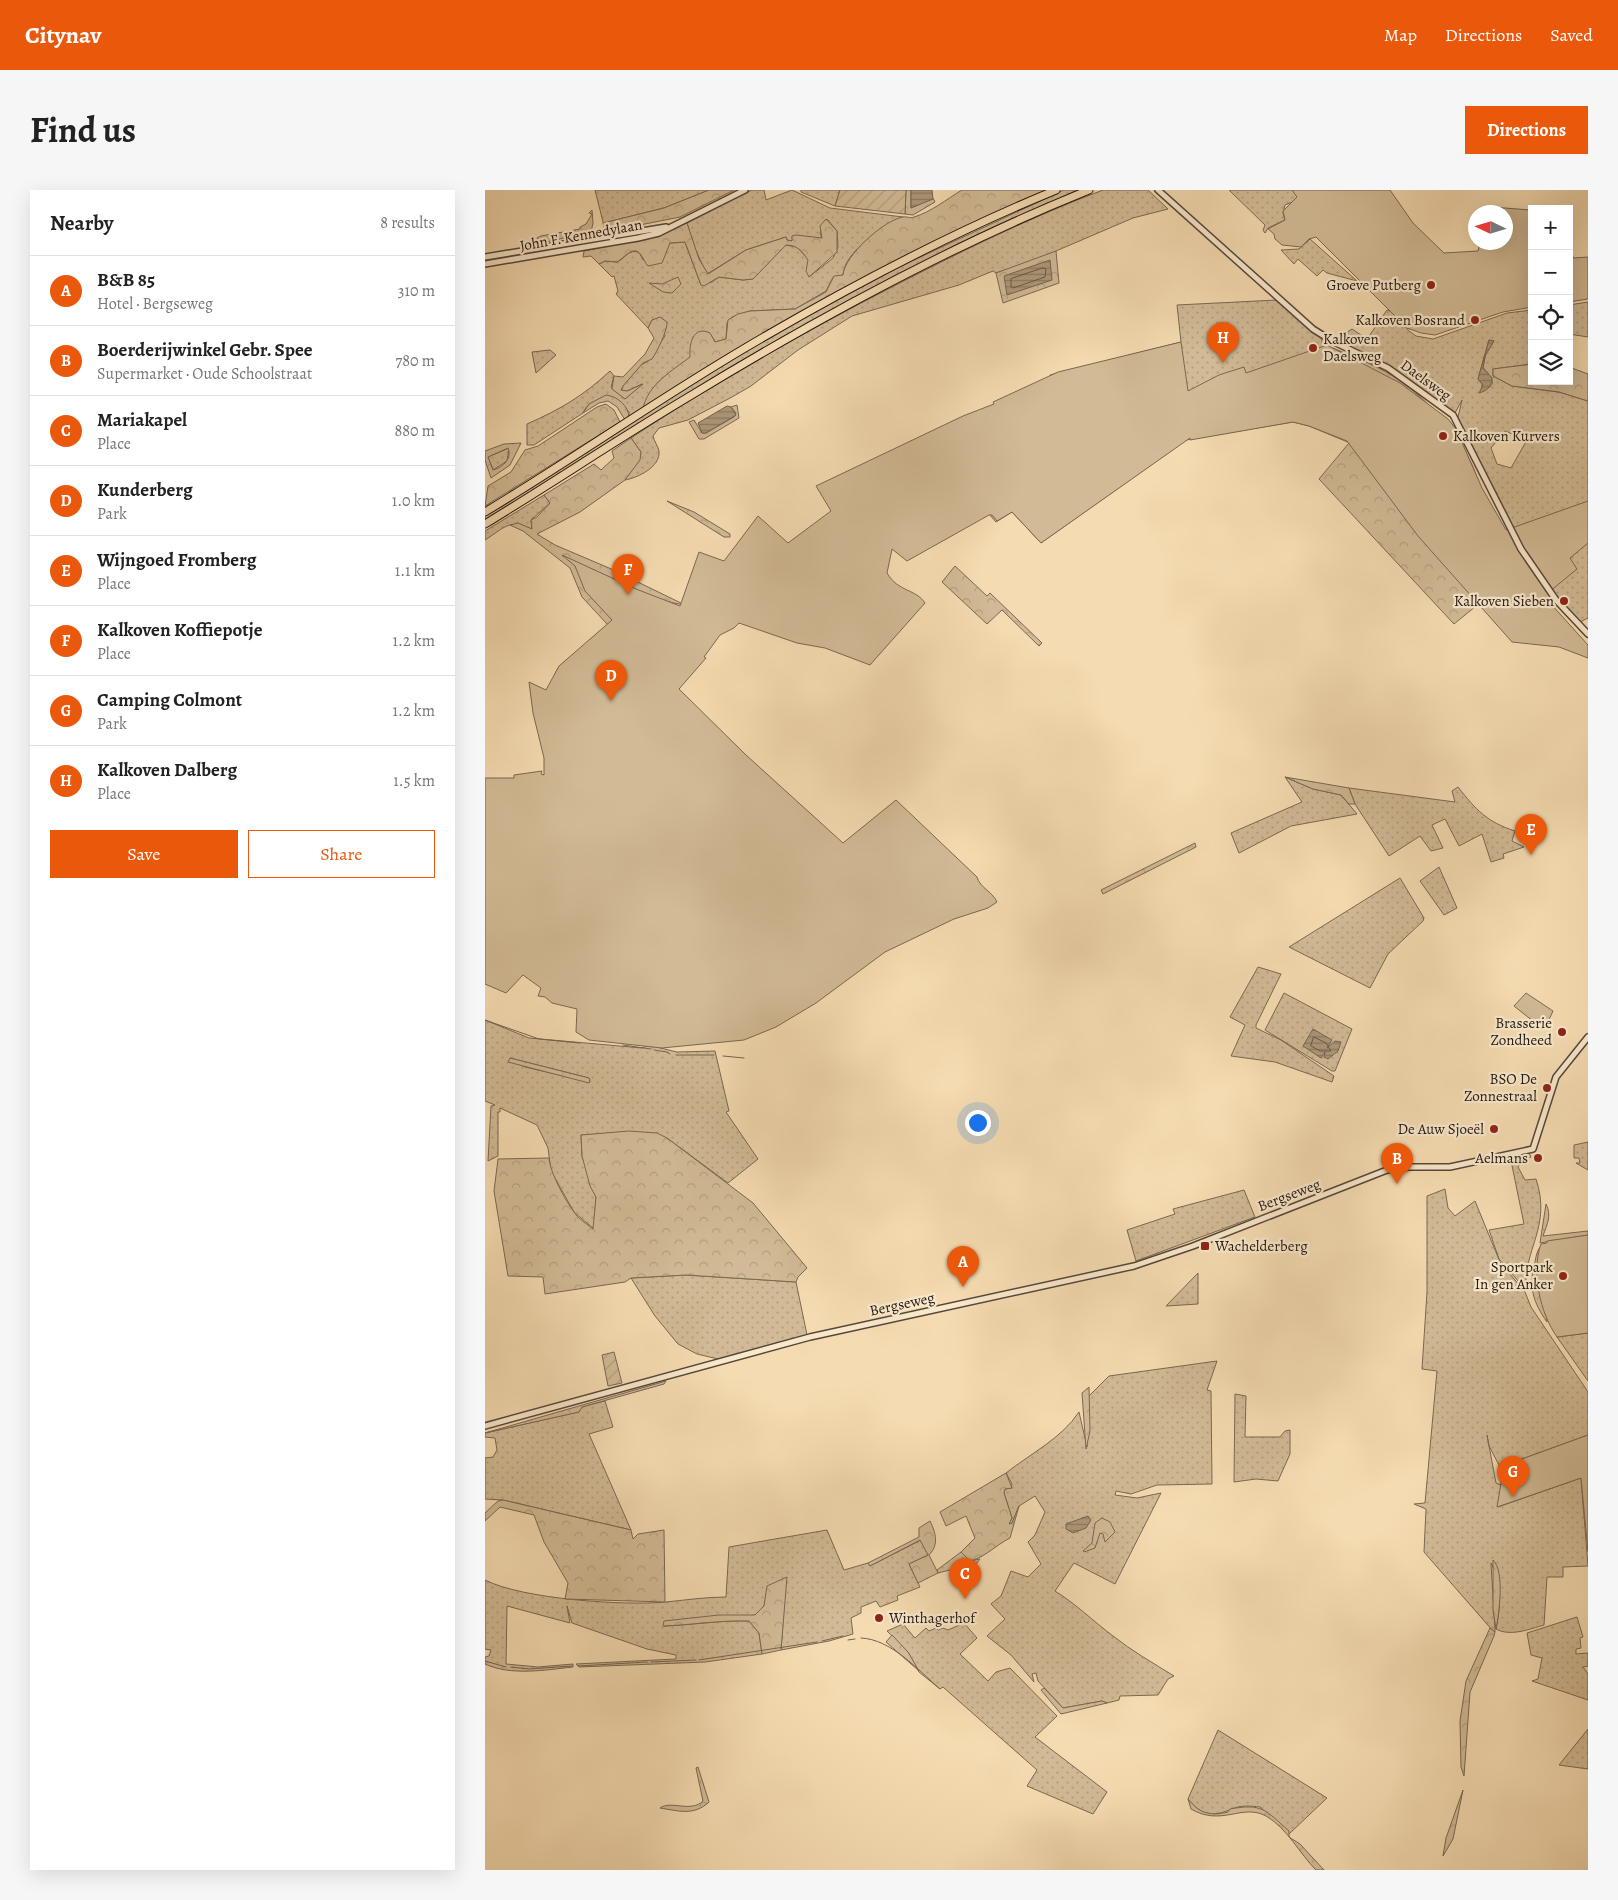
<!DOCTYPE html>
<meta charset="utf-8">
<style>
:root{--surface:#fff;--page:#f6f6f6;--text:#222;--muted:#767676;--line:#e0e0e0;--accent:#ea580c}
body{margin:0;font-family:Alegreya,serif;background:var(--page);color:var(--text)}
.controls{position:absolute;right:15px;top:15px;display:grid;overflow:hidden;border-radius:0px;box-shadow:0 5px 20px #0002}
.controls button{width:45px;height:45px;display:grid;place-items:center;padding:0;border:0;border-bottom:1px solid var(--line);background:var(--surface);color:var(--text);font:25px sans-serif}
.compass{position:absolute;left:983px;top:15px;width:45px;height:45px;border-radius:50%;background:var(--surface);box-shadow:0 5px 20px #0002;rotate:274deg}
.you{position:absolute;left:492px;top:932px;width:18px;height:18px;margin:-12px;border:4px solid #fff;border-radius:50%;background:#1a73e8;box-shadow:0 0 0 8px #1a73e833}
.badge{display:grid;place-items:center;width:32px;height:32px;border-radius:50%;background:var(--accent);color:#fff;font-size:16px;font-weight:700}
.pin{position:absolute;translate:-50% -41px;filter:drop-shadow(0 1px 2px #0008)}
.pin::after{content:'';position:absolute;top:26px;width:18px;height:15px;background:inherit;clip-path:polygon(0 0,100% 0,50% 100%)}
.list{margin:0;padding:0;list-style:none}
h2{display:flex;justify-content:space-between;align-items:center;height:65px;margin:0;padding:0 20px;font-size:21px}
h2 small{font-size:16px;font-weight:400;color:var(--muted)}
.list li{display:grid;grid-template-columns:32px 1fr auto;gap:15px;align-items:center;box-sizing:border-box;height:70px;padding:0 20px;border-top:1px solid var(--line)}
.list b{display:block;font-size:19px;white-space:nowrap}
.list p{margin:0;font-size:16px;white-space:nowrap;color:var(--muted)}
.list em{font-size:16px;font-style:normal;color:var(--muted)}
.actions{display:flex;gap:10px;padding:15px 20px}
.actions a{flex:1;padding:11px 0;border:1px solid var(--accent);border-radius:0px;text-align:center;font-size:18px;color:var(--accent)}
.actions .main{background:var(--accent);color:#fff}
.icon{flex:none;width:28px;height:28px;fill:none;stroke:currentColor;stroke-width:2;stroke-linecap:round;stroke-linejoin:round}
.map{position:relative;flex:none;width:1103px;height:1680px;overflow:hidden;border-radius:0px}
header{display:flex;align-items:center;gap:30px;box-sizing:border-box;height:70px;padding:0 25px;background:var(--accent);color:#fff}
header strong{font-size:24px}
nav{display:flex;gap:28px;margin-inline-start:auto;font-size:18px}
.intro{display:flex;align-items:center;justify-content:space-between;box-sizing:border-box;height:120px;padding:0 30px}
h1{margin:0;font-size:35px}
.button{padding:12px 22px;border-radius:0px;background:var(--accent);color:#fff;font-size:18px;font-weight:700}
main{display:flex;gap:30px;padding:0 30px}
aside{flex:1;background:var(--surface);border-radius:0px;box-shadow:0 5px 20px #0002}
.map>svg:first-child{display:block}
.grass{fill:url(#grass-dots);stroke:#7a6852;fill-rule:evenodd}
.forest{fill:url(#forest-crowns);stroke:#7a6852;fill-rule:evenodd}
.park{fill:#d1ba95;stroke:#7a6852}
.garden{fill:url(#garden-furrows);stroke:#7a6852}
.water{fill:url(#water-rules);stroke:#75644f}
.lines{fill:none;stroke-linecap:round;stroke-linejoin:round}
.shore{stroke:#685744;stroke-width:1}
.stream{stroke:#75644f;stroke-width:1}
.tertiary-casing{stroke:#574738;stroke-width:8}
.motorway-casing{stroke:#22160f;stroke-width:9}
.tertiary{stroke:#f8e8cc;stroke-width:5}
.motorway{stroke:#f5dbb1;stroke-width:7}
.poi-dot{fill:#8f2418;stroke:#f8e8cc;stroke-width:2}
.labels{text-anchor:middle;stroke-width:4.5;stroke-linejoin:round;paint-order:stroke}
.street-label{font-size:15px;fill:#22160f;stroke:#f8e8cc}
.poi-label{font-size:15px;fill:#22160f;stroke:#f8e8cc;text-anchor:end}
</style>
<header>
<strong>Citynav</strong>
<nav><a>Map</a><a>Directions</a><a>Saved</a></nav>
</header>
<div class="intro"><h1>Find us</h1><a class="button">Directions</a></div>
<main>
<aside>
<h2>Nearby<small>8 results</small></h2>
<ul class="list">
<li><span class="badge">A</span><div><b>B&amp;B 85</b><p>Hotel · Bergseweg</p></div><em>310 m</em></li>
<li><span class="badge">B</span><div><b>Boerderijwinkel Gebr. Spee</b><p>Supermarket · Oude Schoolstraat</p></div><em>780 m</em></li>
<li><span class="badge">C</span><div><b>Mariakapel</b><p>Place</p></div><em>880 m</em></li>
<li><span class="badge">D</span><div><b>Kunderberg</b><p>Park</p></div><em>1.0 km</em></li>
<li><span class="badge">E</span><div><b>Wijngoed Fromberg</b><p>Place</p></div><em>1.1 km</em></li>
<li><span class="badge">F</span><div><b>Kalkoven Koffiepotje</b><p>Place</p></div><em>1.2 km</em></li>
<li><span class="badge">G</span><div><b>Camping Colmont</b><p>Park</p></div><em>1.2 km</em></li>
<li><span class="badge">H</span><div><b>Kalkoven Dalberg</b><p>Place</p></div><em>1.5 km</em></li>
</ul>
<div class="actions"><a class="main">Save</a><a>Share</a></div>
</aside>
<div class="map">
<svg width="1103" height="1680" viewBox="0 0 1103 1680">
<defs>
<pattern id="grass-dots" width="8" height="8" patternUnits="userSpaceOnUse" patternTransform="scale(1.25)"><rect width="8" height="8" fill="#d1ba95"/><path d="M2 2h.1M6 6h.1" fill="none" stroke="#b39f7f" stroke-width="1.8" stroke-linecap="round"/></pattern>
<pattern id="forest-crowns" width="20" height="18" patternUnits="userSpaceOnUse" patternTransform="scale(1.25)"><rect width="20" height="18" fill="#d1ba95"/><path d="M2 6a3 3 0 1 1 6 0M12 15a3 3 0 1 1 6 0" fill="none" stroke="#b39f7f"/></pattern>
<pattern id="garden-furrows" width="10" height="10" patternUnits="userSpaceOnUse" patternTransform="scale(1.25)"><rect width="10" height="10" fill="#d1ba95"/><path d="M-1 1l2-2M0 10L10 0M9 11l2-2" fill="none" stroke="#b39f7f"/></pattern>
<pattern id="water-rules" width="6" height="5" patternUnits="userSpaceOnUse" patternTransform="scale(1.25)"><rect width="6" height="5" fill="#ad987a"/><path d="M0 2.5h6" fill="none" stroke="#8c7b62"/></pattern>
</defs>
<rect width="100%" height="100%" fill="#f5dbb1"/>
<filter id="stains"><feTurbulence type="fractalNoise" baseFrequency=".004" numOctaves="4"/><feColorMatrix values="0 0 0 0 .2 0 0 0 0 .09 0 0 0 0 .02 0 0 0 .5 -.17"/></filter>
<radialGradient id="worn" r=".72"><stop offset=".6" stop-color="#630" stop-opacity="0"/><stop offset="1" stop-color="#630" stop-opacity=".3"/></radialGradient>
<path class="grass" d="M110,0h114l-45,18 -60,15 1,7z
M267,0h12l2,10 26,-10 38,18 73,9c-19,10 -59,34 -60,58l-11,4 -6,12 -31,18 -45,2 -18,6 -5,6 -1,16 -11,3 -1,-3 -55,42 -16,28 -14,9v-6l-10,-11c-15,-1 -29,-4 -36,12l-49,32h-7v-21c34,-15 56,-28 83,-53l4,5 -3,11 14,12 17,-15 -15,7 -6,-1 2,-4 16,-20 9,-5 17,-25 -5,-18 -8,2 -4,8 -32,-34 2,-3 -4,-15 -2,1 -13,-13 6,-3 12,1c9,-4 11,-13 22,-10l4,8 27,-17 15,-1 16,43 11,-3 7,-5 24,3 10,-1 32,-34 12,2 12,13v17l24,-19 5,-11 -1,-16 -10,-12 -7,14 2,5 -30,-1 1,4 -6,-1 -1,-3 -40,13 -39,24 -13,-27 -7,-24z
M316,0h39l-5,16 -34,-14z
M579,0h13l-179,84 -118,64 -295,184v-8l280,-175 136,-73z
M618,0h45l20,19 -35,9 -105,45 -32,10 -3,-2 -34,14 -107,31 -54,34 -47,36 -19,11 -44,23 -29,8 -6,8c1,5 5,10 6,15 2,16 -22,27 -34,29 6,-11 13,-16 16,-28l-10,-14c85,-56 173,-106 263,-152 68,-35 137,-69 209,-96z
M744,0h93l-37,15 -2,8 2,7 -17,8 -3,5 -2,-3 2,-5z
M825,49l47,42 -30,-8 -4,-3 -6,6 -19,-17 -4,5 -13,-14 18,-1z
M792,110l45,39v5l8,2 20,97 -41,-17 -16,-4 -107,18 -145,103 -29,-31 -16,10 -7,-8 65,-125 -4,-14 131,-33 -4,-37z
M1103,112v35l-19,-3v-29z
M902,120l6,2 16,19 7,5 17,3 74,-26 25,-3v54l-39,5v7l19,10 47,6 29,9v217l-10,5 -23,-26 -37,-58 -58,-104 2,-8 -4,-10 4,-17 -7,13 -64,-46 -57,-27 18,-11 15,10zM1004,150l5,1 -8,12 -3,14c5,9 19,18 -1,23v-6l-4,-5zM1020,241l22,9 -16,28 -14,-4 -6,-16z
M65,160l6,5 -20,18 -4,-21z
M24,258l-2,13 -14,9 -5,-13z
M59,305l6,8 -19,17 1,9c-25,-9 -25,-3 -47,11v-9z
M800,587l28,12 28,6 16,19 -66,12 -52,27 -8,-20 71,-31z
M973,597c18,23 29,35 57,44l-3,10 12,6 -21,7 1,4 -13,4 -9,-28 -23,12 -14,-27 -13,6 11,23 -12,3 -11,-15 -31,20 -34,-52 -6,-16 106,14 -3,-11z
M954,677l18,41 -13,7 -24,-34z
M915,688l24,40 -1,3 -35,33 -18,34 -81,-41z
M773,777l23,7 -25,51v3l25,12 53,36 -2,6 -57,-20 -44,-6 14,-31 -15,-8z
M799,803l68,36 -17,42h-3l-67,-41z
M0,830l44,18 113,10 6,-3 29,7 38,-1 14,60 -3,1 32,47 -30,24 -61,-45 -50,-5 -36,2 1,21 14,41 -2,32 -20,-17 -23,-41 -3,-23 -11,-23 -37,-17v4h-2v44l-10,5 3,-55 4,-1 -10,-4zM25,868l79,20 1,4 -65,-15z
M1103,952v28l-12,-7h4l-1,-5h-5v-13z
M1044,963l2,4 -8,3 -5,7 7,13 11,-1c16,48 -13,70 -10,111l-27,-31 -10,-29 35,-6 -14,-68z
M960,999l3,19 7,8 20,-15 25,61 25,30 6,15 57,85v43l-88,32 -11,-21 -2,-11 9,48 5,2 -3,22 83,-29 7,88 -25,1v10h-16l-3,48c-14,4 -34,12 -48,4 5,-26 6,-41 -5,-66l4,66v3l-2,-1 -69,-79 2,-43 -12,-5 11,-1 12,-132 -15,-2 5,-77v-96z
M759,1000l11,27 -119,44 -9,-31 48,-16 -2,-5z
M713,1083v31l-32,2z
M201,1085l110,7 11,53 -89,24 -21,-5 -19,-10 -23,-28 -24,-38z
M1103,1143v48l-31,-44z
M732,1171l-10,29 4,1 1,93 -55,1 -26,9 -15,-3 -1,4 22,3 24,-5 -46,91 -41,-21 -19,28c21,13 38,30 58,45 19,15 40,27 61,40l-6,3 -10,16 -38,1 -1,4 -12,3 -5,-2 -39,7 -25,-27 -2,-8 -4,1 2,8 -23,-27 -24,-19 18,-17 -14,-15 10,-8 10,-25 17,6 13,-13 -13,-22 7,-7 10,-23 -10,-16 -16,10 -7,17 -4,2 4,-7 -8,-25 1,-4 6,-1 1,-4 -6,-11c24,-19 56,-35 73,-61l8,35 1,-50 21,-21z
M750,1204l11,2 -1,41h35l5,-6 5,-1v24l-12,27 -22,-2 -22,3z
M120,1211l8,26 -24,7 42,96 -128,-30 -18,-1v-41l8,-1 4,-7 -2,-12 -10,-1v-4l93,-21 3,-5z
M342,1340l17,40 24,-7 2,3 51,-26 7,15 -19,9 11,23 -23,9 1,4 -18,7 -4,-6 -15,6v6l-10,5 2,16 -24,7 -48,9 5,-73 -20,20 -2,9 -9,9 -91,11c29,-1 56,-6 85,-5l10,12 3,21 -57,8 -126,5 -3,-3 100,-5v-4l-29,-6 -75,-26 -5,-17 3,17 -63,-17 -1,58 32,3 35,-3v3c-28,3 -62,9 -88,-3v-7l4,-1 2,-6 -6,-1v-69c37,19 139,26 181,22 20,-2 40,-5 60,-5l3,-50z
M476,1362l9,9 10,-2 -3,4 -39,10 -1,-3z
M1092,1427l6,20 -3,1 1,10 -5,1v5l12,-1v13l-5,1 5,7v26l-56,-19 6,-2 4,-21 -11,-3 -4,-22z
M479,1433l13,15 -17,16 28,27 8,-9 14,-4 47,48 -22,21 72,55 -14,22 -66,-28 10,-16 -94,-83 -3,2 -21,-17 -11,-20 -21,-21 16,-7 12,14 11,-10 3,3 7,-3 2,2 5,-2 5,2z
M1103,1539v40l-29,-4z
M733,1540l109,68 -38,36 -29,-27c-9,-1 -20,-2 -28,2 -20,8 -29,8 -44,-10z"/>
<path class="forest" d="M224,0h25l-54,27 -75,15 -2,-9 61,-15z
M421,0h5v18l22,-10 2,4 -22,13 -8,-1z
M477,0h84c-78,35 -156,73 -231,114 -59,32 -115,69 -172,105 4,-24 30,-39 47,-52 -1,-13 3,-32 20,-24l5,9 11,-3 2,-19 10,-6 12,-3 45,-2 31,-17 8,-16 9,-1c1,-19 41,-55 60,-58 4,-1 7,2 11,0 17,-5 33,-18 48,-27z
M107,20l1,13 -2,9 -54,12v-6l4,-2 39,-7v-2l6,-3 6,-10 -3,-1z
M341,29l11,12v21l-28,25 -3,-6 2,-11c-6,-9 -11,-15 -22,-15l-33,34 -10,1 -24,-3 -15,9 -3,-1 -16,-43 -15,1 -8,20 -14,3c-3,-3 -4,-7 -7,-11 -7,-11 -17,3 -24,7l-12,-1 -6,3 -8,-8 -8,1 1,-6 64,-13 39,-15 12,36 9,15 38,-24 40,-13 1,3 5,1v-5l4,-1 26,3 -2,-12z
M571,61l3,32 -56,20 -7,-30z
M193,87l3,7 -9,9 -9,-1 -14,-9 13,1z
M175,127l7,5c1,7 -10,30 -15,37l-9,4 -20,23 -2,4 6,1 16,-7 -18,15 -13,-10 2,-13 9,1 22,-23 9,-16 -6,-10 4,-8z
M848,158c23,10 48,19 69,34 33,24 73,70 79,112 5,33 4,69 6,103l-33,27 -135,-145 30,-36z
M1047,174v17h37v-14l19,7v27l-29,-9 -47,-6 -19,-10v-7z
M121,205c11,1 23,11 23,23l-4,2 -8,-13 -9,-6 -9,2 -16,10 6,-9z
M121,214l8,6 6,12 -135,84 3,-20 23,-14 14,-22 13,-4 59,-39z
M252,215l2,13 -35,21h-5l-10,-17 5,-2 8,13h4l28,-16 2,-4 -5,-6z
M146,248l10,14 -1,8 -15,20 -45,32 -43,22 18,11 54,23 76,37c-42,-6 -80,-28 -118,-46l7,4 71,87 -85,27 -5,-3c5,-12 16,-16 26,-25 9,-9 16,-17 27,-24l-26,-28 -12,-29 -47,-37 -13,-6 8,-2 14,6 -1,-9 6,-3 13,-14 -6,-8 50,-31 7,6 13,-12 -2,-7z
M36,253l-11,22 -19,13 -6,-18v-9l19,-7zM23,258c4,10 -4,19 -15,22l-5,-13z
M182,311l27,11 36,22v3h-6z
M470,376l32,30 3,-3 52,50 -3,3 -37,-36 -15,14 -45,-42z
M800,587l64,11 6,16h-6l-8,-9 -28,-6z
M710,653l1,4 -93,47 -2,-4z
M25,868l79,20 1,2 -1,3 -81,-21z
M144,941l28,2 10,5 86,65 54,65 -9,9 -2,5 -110,-7 -55,3 -6,4 -80,12 -2,-17 -35,-1 -14,-85 4,-32 51,-1c1,15 18,46 28,58 5,5 11,9 16,13l3,-32 -6,-11 -8,-30 -1,-21z
M1061,1014c6,12 1,20 -3,32l45,-5v4l-48,8z
M1055,1057l7,75c-14,-20 -19,-36 -12,-60 1,-6 2,-11 5,-15z
M181,1191l-2,3 -82,23 -3,5 -94,21z
M604,1197l1,44 -4,18 -4,-56z
M521,1283l6,15 -7,1 -1,4 8,25 -3,6 3,-1 7,-17 -9,32c-14,7 -26,20 -40,23l-9,-9 14,-14 -9,-22 -20,10 -6,-14z
M18,1310l128,30 2,9 5,-5 26,-4 1,72 -100,-3 3,-16 -24,-41 -10,-27 -34,-8 -15,14v-8l13,-12z
M617,1328l8,4 5,10 -10,10 -2,-8 -3,-1 -5,15 -11,4 -1,-1 9,-8 3,-20z
M445,1331c6,12 9,24 -1,34l9,18 -20,10 -9,-19 19,-9 -8,-15 -50,26 -2,-3 51,-26v-9z
M1008,1370c12,11 6,54 3,69l-3,-19z
M302,1387l-6,73 -19,4 -3,-21 -10,-12c-29,-1 -57,4 -86,5l1,-5 55,-6h36l9,-9 3,-20z
M1005,1438l5,4 -1,4 -24,56 -6,84 -3,-9 -1,-46 6,-40z
M407,1445l16,17 11,19 -33,-29z
M559,1498l19,20 39,-7 5,2 -46,11 -20,-24z
M213,1577l11,35c-15,14 -30,9 -49,6 11,-8 31,5 43,-7l-7,-33z
M978,1600l-10,49 -10,17 3,-18z
M703,1609c12,15 22,17 40,13l2,-3c33,-6 35,1 59,22v6l11,7 24,26h-8c-16,-16 -29,-42 -50,-54 -24,-13 -44,11 -75,-7z"/>
<path class="park" d="M807,0h98l23,33 31,30 34,-2 2,-8 26,-1v-30h-19l5,-5 38,3 2,97 -29,5 -68,23 -14,-2 -25,-9 2,-5 -82,-82 -7,2 -8,8 -19,-2 -7,-6 -1,-5 -6,-5 17,-9 -2,-9 14,-14z
M1084,62l5,6 14,-1v42l-19,3z
M696,152l7,49 31,-16 25,-8 2,6 81,-28 73,38 48,36 8,10 26,59 24,42 82,-29v42l-18,15 7,11 -28,23 5,7 -3,5 37,41v13l-29,-11 -47,-5 -94,-106 -71,-95 -38,-15 -16,-4 -103,18v-2l-149,105 -29,-31 -15,9 -5,-6h-3l-82,46 -15,-12 -5,24c11,19 29,16 38,30l-55,62 -45,-17 -28,-5 -58,-20 -5,5 -14,7 -16,22 2,1 -27,31 67,66 97,88 53,-43 81,77c3,11 15,14 20,25l-9,6 -34,11 -69,33 -69,51 -40,24 -32,13 -82,8 -73,-8 -13,-8 1,-23 -25,-6 -7,-6 -7,-1 3,-8 -18,-13 -17,18 -21,-9v-206h29v-3l28,-4 -1,3 3,1v-17l-11,-45 -4,-31 17,8 13,-24 53,-46 -27,-29 -10,-25 -13,-11 74,34 44,17 19,-54 25,9 34,-45 30,27 43,-32 -15,-25 147,-70 31,-12 -1,-2 65,-30z
M1041,803l27,18 -5,11 -3,1v5l-2,1 -29,-23z
M1103,1045v98l-31,4c-17,-24 -26,-65 -16,-93l6,-1v-2z
M1103,1245v117l-7,-74 -84,29 4,-24 -1,-16z"/>
<path class="garden" d="M355,0h66l-1,24 -70,-8z
M129,1162l8,31 -14,3 -6,-31z"/>
<path class="water" d="M426,0h21l1,9 -22,9z
M565,70l2,20 -45,15 -3,-19z
M1004,150l5,1 -9,15 -2,12 9,10c0,8 -5,13 -13,15l4,-8 -5,-6z
M242,216l4,1 5,8 -30,18h-4l-4,-10z
M828,839l19,11 -5,8 8,-7 6,1 -3,9 -10,8 -4,-2 1,-5 -4,6 -18,-12z
M603,1326l3,4 -5,8 -13,5 -7,-4v-5z"/>
<g class="lines">
<path class="shore" d="M558,78l3,1 -1,8 -32,11 -2,-1v-8z
M829,847l12,6 5,8h-11l-9,-5z"/>
<path class="stream" d="M0,830l54,19 41,4
M138,855l28,4
M169,860l13,2 3,2
M191,865h38
M238,866l21,2
M376,1448c30,1 57,32 78,50
M363,1450l7,-1
M337,1451l21,-5
M214,1470l118,-18
M0,1471l21,6
M166,1472l45,-2
M93,1476l69,-4
M26,1477l18,2 43,-3"/>
<defs>
<path id="tertiary" d="M673,0l155,139 19,12 56,27 65,47 68,134 35,51 32,34
M0,67l181,-30
M0,74l153,-26 21,-5 86,-43
M0,1236l325,-89 324,-71 59,-20 194,-76 22,-3h41l83,-18 23,-72 32,-40"/>
<path id="motorway" d="M0,322c88,-53 172,-112 260,-164 100,-59 204,-114 311,-158
M0,334c69,-42 136,-87 205,-128 128,-78 260,-150 399,-206"/>
</defs>
<use href="#tertiary" class="tertiary-casing"/>
<use href="#motorway" class="motorway-casing"/>
<use href="#tertiary" class="tertiary"/>
<use href="#motorway" class="motorway"/>
</g>
<g class="poi-dot">
<circle cx="946" cy="95" r="5"/>
<circle cx="990" cy="130" r="5"/>
<circle cx="828" cy="158" r="5"/>
<circle cx="958" cy="246" r="5"/>
<circle cx="1079" cy="411" r="5"/>
<circle cx="1077" cy="842" r="5"/>
<circle cx="1062" cy="898" r="5"/>
<circle cx="1009" cy="939" r="5"/>
<circle cx="1053" cy="968" r="5"/>
<rect x="715" y="1051" width="10" height="10" rx="2.5"/>
<circle cx="1078" cy="1086" r="5"/>
<circle cx="394" cy="1428" r="5"/>
</g>
<g class="labels">
<g class="street-label">
<text transform="translate(96 45) rotate(-10)" y="5">John F. Kennedylaan</text>
<text transform="translate(941 190) rotate(36)" y="5">Daelsweg</text>
<text transform="translate(804 1005) rotate(-21)" y="5">Bergseweg</text>
<text transform="translate(417 1114) rotate(-12)" y="5">Bergseweg</text>
</g>
<g class="poi-label">
<text x="936" y="100">Groeve Putberg</text>
<text x="980" y="135">Kalkoven Bosrand</text>
<text x="838" y="154" text-anchor="start">Kalkoven<tspan x="838" dy="17">Daelsweg</tspan></text>
<text x="968" y="251" text-anchor="start">Kalkoven Kurvers</text>
<text x="1069" y="416">Kalkoven Sieben</text>
<text x="1067" y="838">Brasserie<tspan x="1067" dy="17">Zondheed</tspan></text>
<text x="1052" y="894">BSO De<tspan x="1052" dy="17">Zonnestraal</tspan></text>
<text x="999" y="944">De Auw Sjoeël</text>
<text x="1043" y="973">Aelmans</text>
<text x="730" y="1061" text-anchor="start">Wachelderberg</text>
<text x="1068" y="1082">Sportpark<tspan x="1068" dy="17">In gen Anker</tspan></text>
<text x="404" y="1433" text-anchor="start">Winthagerhof</text>
</g>
</g>
<rect width="100%" height="100%" filter="url(#stains)"/>
<rect width="100%" height="100%" fill="url(#worn)"/>
</svg>
<div class="controls">
<button>+</button>
<button>−</button>
<button><svg class="icon" aria-label="locate" viewBox="0 0 24 24"><circle cx="12" cy="12" r="6"/><path d="M12 2v4M12 18v4M2 12h4M18 12h4"/></svg></button>
<button><svg class="icon" aria-label="layers" viewBox="0 0 24 24"><path d="M12 4l9 5-9 5-9-5zM3 14l9 5 9-5"/></svg></button>
</div>
<svg class="compass" viewBox="-18 -18 36 36"><path d="M0-13l5 13h-10z" fill="#e53935"/><path d="M0 13l5-13h-10z" fill="#767676"/></svg>
<div class="you"></div>
<div class="pin badge" style="left:478px;top:1097px">A</div>
<div class="pin badge" style="left:912px;top:994px">B</div>
<div class="pin badge" style="left:480px;top:1409px">C</div>
<div class="pin badge" style="left:126px;top:511px">D</div>
<div class="pin badge" style="left:1046px;top:665px">E</div>
<div class="pin badge" style="left:143px;top:405px">F</div>
<div class="pin badge" style="left:1028px;top:1307px">G</div>
<div class="pin badge" style="left:738px;top:173px">H</div>
</div>
</main>
